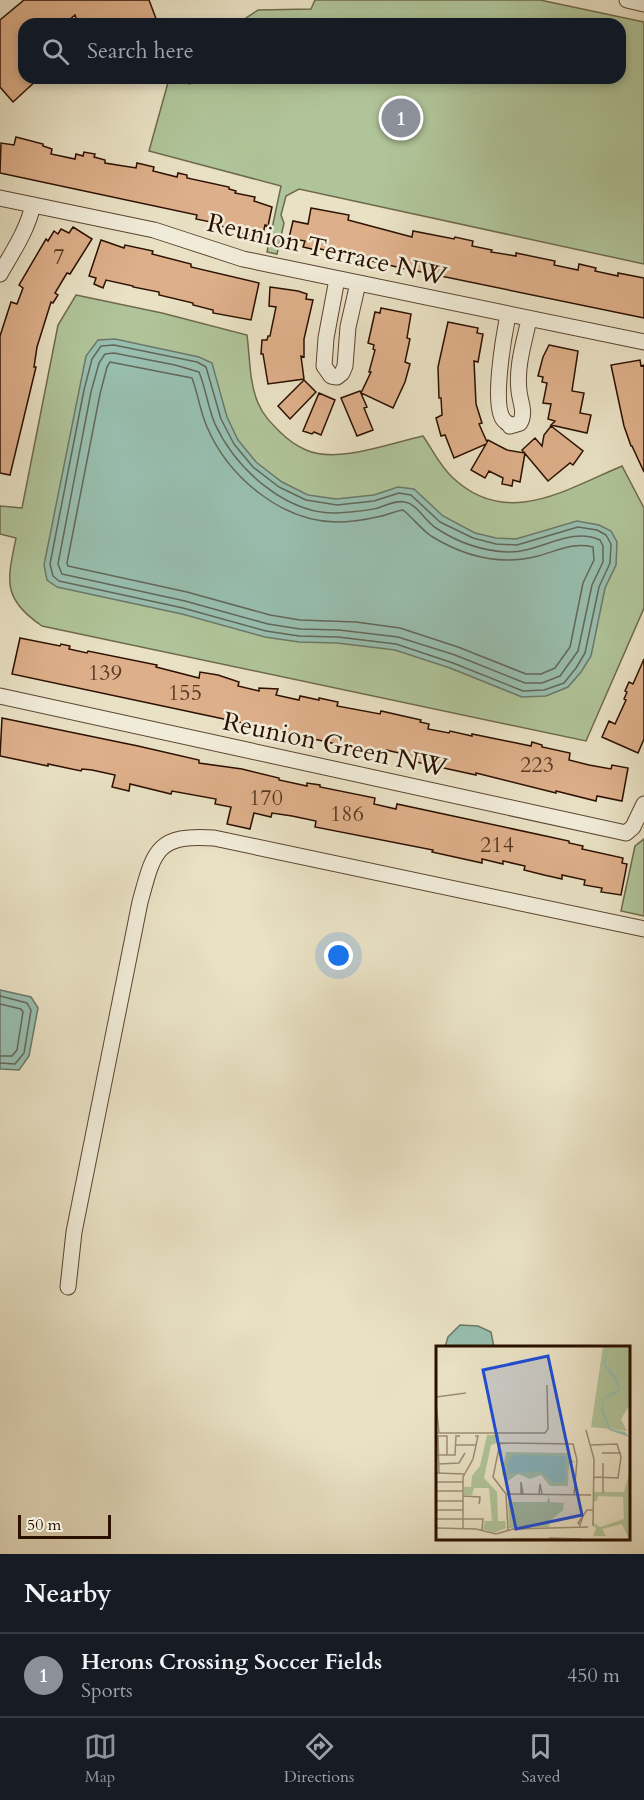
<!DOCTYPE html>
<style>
:root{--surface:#171b24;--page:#242831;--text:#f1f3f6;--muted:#9ea1a6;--line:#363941;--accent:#8c9099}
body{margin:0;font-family:Cardo,serif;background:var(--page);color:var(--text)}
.scale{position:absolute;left:18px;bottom:15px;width:93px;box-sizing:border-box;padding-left:6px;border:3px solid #2b1000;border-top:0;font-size:16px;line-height:21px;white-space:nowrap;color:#2b1000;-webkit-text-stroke:4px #f1ecd9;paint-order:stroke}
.you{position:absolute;left:339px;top:956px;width:21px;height:21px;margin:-15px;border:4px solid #fff;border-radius:50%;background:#1a73e8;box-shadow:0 0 0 9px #1a73e833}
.badge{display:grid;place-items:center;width:39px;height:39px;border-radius:50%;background:var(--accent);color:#fff;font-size:20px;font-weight:700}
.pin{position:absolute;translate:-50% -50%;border:3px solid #fff;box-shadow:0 2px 6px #0006}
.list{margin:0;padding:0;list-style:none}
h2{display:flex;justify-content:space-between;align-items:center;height:78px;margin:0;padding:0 24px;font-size:26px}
h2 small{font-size:20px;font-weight:400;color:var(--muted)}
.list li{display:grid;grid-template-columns:39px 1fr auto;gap:18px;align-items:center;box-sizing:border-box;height:84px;padding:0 24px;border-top:2px solid var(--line)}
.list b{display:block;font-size:22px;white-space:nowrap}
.list p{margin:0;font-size:20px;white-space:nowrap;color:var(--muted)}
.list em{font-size:20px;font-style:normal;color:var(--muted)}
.icon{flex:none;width:33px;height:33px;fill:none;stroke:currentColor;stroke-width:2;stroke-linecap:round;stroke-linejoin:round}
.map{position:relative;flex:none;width:644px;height:1554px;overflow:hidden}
.search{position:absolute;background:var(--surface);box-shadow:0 3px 9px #0003;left:18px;right:18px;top:18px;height:66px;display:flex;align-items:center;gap:15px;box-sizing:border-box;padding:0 21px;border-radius:18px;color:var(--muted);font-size:22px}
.sheet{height:162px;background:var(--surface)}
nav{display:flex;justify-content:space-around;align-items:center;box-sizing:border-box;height:84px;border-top:2px solid var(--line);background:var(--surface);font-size:16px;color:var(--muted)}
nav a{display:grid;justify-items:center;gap:3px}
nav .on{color:var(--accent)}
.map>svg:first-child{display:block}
.green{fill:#b0c499;stroke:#6e6a4c;stroke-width:1.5}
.water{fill:#98beaf;stroke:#6c7869;stroke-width:1.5}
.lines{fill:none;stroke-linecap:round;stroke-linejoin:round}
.shore{stroke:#626758;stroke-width:1.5}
.building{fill:#ddaf8a;stroke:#2b1000;stroke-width:1.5}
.minor-casing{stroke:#5a4431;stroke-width:17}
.minor{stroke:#f1ecd9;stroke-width:15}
.labels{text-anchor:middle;stroke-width:5;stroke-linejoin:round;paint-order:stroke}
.number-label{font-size:22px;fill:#583822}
.street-label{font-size:26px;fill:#2b1000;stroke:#f1ecd9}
.inset-road{fill:none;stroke:#9d8d76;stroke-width:1.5}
.view{fill:#1d4ed8;fill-opacity:0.15;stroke:#1d4ed8;stroke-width:3}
.inset-edge{fill:none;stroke:#2b1000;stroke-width:3}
</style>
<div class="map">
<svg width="644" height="1554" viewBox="0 0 644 1554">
<rect width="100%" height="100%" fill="#e9e1c4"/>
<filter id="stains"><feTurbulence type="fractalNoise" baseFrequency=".00333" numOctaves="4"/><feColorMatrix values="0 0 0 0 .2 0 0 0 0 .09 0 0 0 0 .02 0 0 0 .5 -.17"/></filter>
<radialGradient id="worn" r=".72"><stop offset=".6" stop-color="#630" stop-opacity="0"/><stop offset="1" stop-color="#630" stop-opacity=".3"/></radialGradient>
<path class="green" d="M315,0h225l104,22v242l-345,-75 -13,7 -5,19 3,8 -7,31 -10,-2 14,-66 -132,-35 20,-72 21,5 3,-6h427v-54h-383l21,-14 53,-1z
M76,295l86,18 85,22c3,22 2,47 11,68 5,12 13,20 22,29 7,7 17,14 26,18 31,14 85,-7 117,-14 9,13 17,30 29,41 54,52 113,13 170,-11l22,42v100l-58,133 -544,-115c-40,-27 -35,-45 -26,-88l-16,-4v-28l22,2 36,-183z
M644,839v77l-23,-5 14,-65z"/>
<path class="water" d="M115,339l84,18 13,6 15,54 11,23 18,22 26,20 26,13 28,4 38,-4 24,-8 16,2 29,27 32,17 21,5 20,1 61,-18 22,4 12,6 6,11 -1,23 -11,23 -14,68 -10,16 -13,15 -22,9 -24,1 -72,-29 -55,-18 -58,-7 -38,-1 -34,-5 -83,-23 -125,-27 -10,-7 -3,-15 42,-209 12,-16z
M0,990l31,7 7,11 -9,48 -10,14 -19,-1z
M460,1325l18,1 13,6 3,15h-49l3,-10z"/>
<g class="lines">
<path class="shore" d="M114,345l83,17 9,5 15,52 13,25 19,23 26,20 27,13 31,5 37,-4 25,-8 12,2 29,27 33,16 23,6 21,1 61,-18 19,3 9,5 5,9 -1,19 -11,24 -14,66 -9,15 -12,15 -20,7 -21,1 -70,-28 -57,-19 -58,-7 -39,-1 -33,-5 -83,-23 -124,-27 -6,-5 -3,-12 34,-174 8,-31 9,-13z
M114,353l61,12 24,7c7,17 9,36 16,52 21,45 71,91 123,89 13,-1 28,-2 40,-5 9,-3 18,-8 27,-6 12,2 20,19 31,26 21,14 47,23 72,24 31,1 62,-26 92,-12l3,6v16l-11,23 -14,66 -18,25 -18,7h-17l-70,-28 -57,-18 -59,-7 -39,-1 -32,-5 -83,-23 -123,-27 -4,-10 33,-172 8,-29 6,-9z
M110,362l82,16c6,16 8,33 15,49 21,49 73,94 129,95 13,0 28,-2 41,-5 9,-1 17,-6 26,-7 10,8 18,19 28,26 34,21 69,30 107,20 19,-5 35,-14 55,-9l1,13 -11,23 -13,64 -15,21 -14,6h-15l-68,-27 -58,-19 -44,-6 -56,-2 -30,-5 -83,-23 -119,-26 -1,-3 33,-169 7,-27z
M0,996l27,7 4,7 -7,43 -9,11 -15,-1
M0,1004l21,5 2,3 -6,38 -5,6h-12"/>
</g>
<path class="building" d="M24,0h125l9,24h-80l-3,-9 -11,9h-40v54h15l-26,24 -13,-15v-67z
M16,137l27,7v2l9,3 -1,5 24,5 1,-5 7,2 1,-4 11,2 -1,3 11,3v3l31,5 1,-5 17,4 -1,4 24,6 1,-4 9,2v3l42,9v2l7,2 -1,2 20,4 -1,4 18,6 -4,19 -3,-1 -3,13 -26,-6 1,-2 -26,-6v-2l-15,-3 1,-4 -197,-42 1,-30 13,2z
M311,208l38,7 -1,5 64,17 1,-6 41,8 1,-2 18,4 -1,5 20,4 -1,2 25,4v-3l39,8 -1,4 24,5 1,-6 17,4 -1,3 23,5v-3l26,5v40l-247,-51 -81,-19v2l-13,-3 2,-6 -16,-3 4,-17 15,3z
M73,227l19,12 -22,35 -3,-1 -12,20 3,2 -5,8 -2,-1 -14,45 -3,20h2l-26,108 -10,-2v-137l11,-34 6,2 6,-16 -4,-3 27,-46 2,2 6,-10 4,3 3,-5 8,4z
M101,240l23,8 1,-3 28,6 -1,3 39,10v3l68,16 -8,37 -38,-7v-3l-20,-5v-2l-34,-8v-3l-26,-5v-1l-27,-6 -3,8 -9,-4 2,-6 -7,-2z
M270,287l28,4 9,3 -1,5 7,1 -9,39v18l-3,-1 3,23 -36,5 -5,-30h-2l1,-14h5l1,-4h2l6,-29 -7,-1z
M381,308l30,6 -4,24 3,1 -5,23 5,2 -5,18 -12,26 -32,-15 10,-21h-2l6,-22 -2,-1 1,-4 -6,-2 3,-13 4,-18 5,1z
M448,322l30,6 -1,5 6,1 -5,28 -4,-1 2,43 6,19 -3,1 8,18 1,-2 19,10 18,3 -5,29 -7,-2 -1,6 -10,-2 1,-6 -14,-7 -4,7 -14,-8 15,-26 -32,14 -9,-23 -4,1 -5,-18 6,-3 -1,-17h-2l-1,-31z
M549,345l29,6 -6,40 12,2 -4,20 11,2 -4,18 -36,-8 4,-4 -7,-2 3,-15 -8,-1 4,-20 -5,-1 1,-5 -5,-1 5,-19z
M640,360l1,6 3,-1v107l-12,-26h-1l-7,-20 -13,-61z
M304,380l12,12 -26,27 -12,-13z
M360,391l7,16 -3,1 9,22 -16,6 -16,-38z
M319,393l16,7 -14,35 -7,-3 -2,2 -9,-3z
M551,426l32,25 -10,14 -3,-2 -22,18 -26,-31 13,-12 7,8 2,-11z
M20,638l40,8 1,-2 9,2 -1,3 18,4 1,-2 69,14 -1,2 43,11 1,-6 18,3 21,7 -1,4 21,5v-3l19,1 -2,6 23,5 1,-4 19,4v-2l19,4 -1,4 43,8 1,-3 40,9 -1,2 9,2 -1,5 21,4 1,-2 22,5v-2l59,12 1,-4 10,3v2l28,6 -1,7 20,5 22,4 1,-4 16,3 -6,33 -25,-5 -1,5 -40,-10v2l-80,-20v2l-69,-15 1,-5 -22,-5 -1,5 -133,-30 -240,-51z
M644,659v80l-6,14 -36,-16 7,-16 6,3 11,-24 -2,-1 3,-7 -2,-1 4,-9 4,2z
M2,718l136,28 61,14v3l43,6 37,9v2l28,6v-3l13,2v2l55,11 -1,6 22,5 1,-5 172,37v2l14,3 -1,3 41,9 -1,5 5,1 -6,31 -20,-3 1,-4 -18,-3 1,-5 -23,-5v4l-18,-4 -20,-5 1,-4 -22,-5v3l-21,-5v4l-50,-11 1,-2 -118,-23 1,-6 -24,-5 -20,-3 -1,4 -17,-4 -4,16 -23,-5 4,-17 -16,-3 1,-5 -44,-8 -1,3 -41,-10 -1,7 -17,-4 3,-12 -23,-5 -10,-1 -1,2 -33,-7v2l-48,-10z"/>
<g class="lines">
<defs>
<path id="minor" d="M627,0l17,4
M0,198l154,32 89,29 401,83
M0,274c13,-23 27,-43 33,-69
M337,279l-11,59 -2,28 7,10 6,1 5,-4 3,-7 3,-39 10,-44
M508,315c-4,20 -16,88 -5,104 2,3 5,4 7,7l10,-3c6,-11 0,-21 -1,-32 -3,-24 5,-48 10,-72
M0,696l626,137 7,-6 11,-23
M68,1287l6,-55 66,-330c14,-51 16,-68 74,-64l430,91"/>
</defs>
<use href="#minor" class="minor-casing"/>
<use href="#minor" class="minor"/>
</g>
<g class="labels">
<g class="number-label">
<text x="59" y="264">7</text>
<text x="105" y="680">139</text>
<text x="185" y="700">155</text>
<text x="537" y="772">223</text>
<text x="266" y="805">170</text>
<text x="347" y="821">186</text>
<text x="497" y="852">214</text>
</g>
<g class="street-label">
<text transform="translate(327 249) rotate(13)" y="9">Reunion Terrace NW</text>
<text transform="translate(335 744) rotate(12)" y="9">Reunion Green NW</text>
</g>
</g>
<g transform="translate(436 1346)">
<rect width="194" height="194" fill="#e9e1c4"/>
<path d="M167,0h26v60l-8,13 6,12 -36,-4zM51,89h12v7l-8,3 -7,33 13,14 1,29h7l1,7 -12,5 -11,-4 2,-8h7l-3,-33h-15l-2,7h-8v-8h7l1,-11 8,-10zM70,106l61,1 2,7 7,1 -7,3 -1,22h-18l-9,-11 -11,4 -12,-5 -10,7 -6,-7zM193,128v65l-7,-15 -20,5 4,7h-13l3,-7 -4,-7 8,5 24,-8 -1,-22 -25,-1 -1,5h-4l1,-9h30zM113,149l1,7 14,1 -1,7 -13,11 -1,6 -40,1 -1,-26h39z" fill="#b0c499"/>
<path d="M173,0l-4,18 11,12 4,12 -2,5 -14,6 -1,9 8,21 14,3 4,5 -20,-7 -8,-20 2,-12 16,-10 -16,-24zM78,109l51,1v26h-12l-13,-11 -32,3v-13z" fill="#98beaf"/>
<path class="inset-road" d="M0,51l30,-4M0,57l3,30M150,84l8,29 -1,67M0,87h109l3,-4 -1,-44M20,99h20M155,99l26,-1 4,13 -3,21 -24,-1M166,107h19M0,109h19l1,-19h4M167,117v30M2,118l21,-1 6,-10M1,127l27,1M3,127l-1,-37h9v19M0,136h27M0,145h27M70,148l85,1M85,148v-12l2,12M103,148l1,-10 2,10M27,150l17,1 -1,7 1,-5M0,155h27M0,164h27M147,170l-3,9 -2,-2 9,-13h6M0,173h47l-1,11M0,182l40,1 20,5 17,-5 75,-2M27,183v-52l10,-18 5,-23h-3M72,184l-2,-36 -13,-17 7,-34 73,1 4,16 -3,35M113,192l33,1M75,193h38"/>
<path class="view" d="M112,10l34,159 -66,14 -33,-159z"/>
<rect width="194" height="194" class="inset-edge"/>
</g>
<rect width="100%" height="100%" filter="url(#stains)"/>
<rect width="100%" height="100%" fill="url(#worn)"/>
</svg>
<div class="scale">50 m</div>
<div class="you"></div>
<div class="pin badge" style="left:401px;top:118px">1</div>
<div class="search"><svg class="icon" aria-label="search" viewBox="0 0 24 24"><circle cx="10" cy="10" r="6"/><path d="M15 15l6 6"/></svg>Search here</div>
</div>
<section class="sheet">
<h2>Nearby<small></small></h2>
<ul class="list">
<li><span class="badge">1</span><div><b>Herons Crossing Soccer Fields</b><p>Sports</p></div><em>450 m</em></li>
</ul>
</section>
<nav>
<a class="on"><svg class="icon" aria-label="map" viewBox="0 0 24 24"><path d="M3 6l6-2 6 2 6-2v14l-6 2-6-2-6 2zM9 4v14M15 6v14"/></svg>Map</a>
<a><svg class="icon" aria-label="directions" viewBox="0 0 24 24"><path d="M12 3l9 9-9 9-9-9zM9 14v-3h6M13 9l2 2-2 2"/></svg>Directions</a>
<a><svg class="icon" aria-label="saved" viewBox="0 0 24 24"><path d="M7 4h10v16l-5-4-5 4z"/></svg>Saved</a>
</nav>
